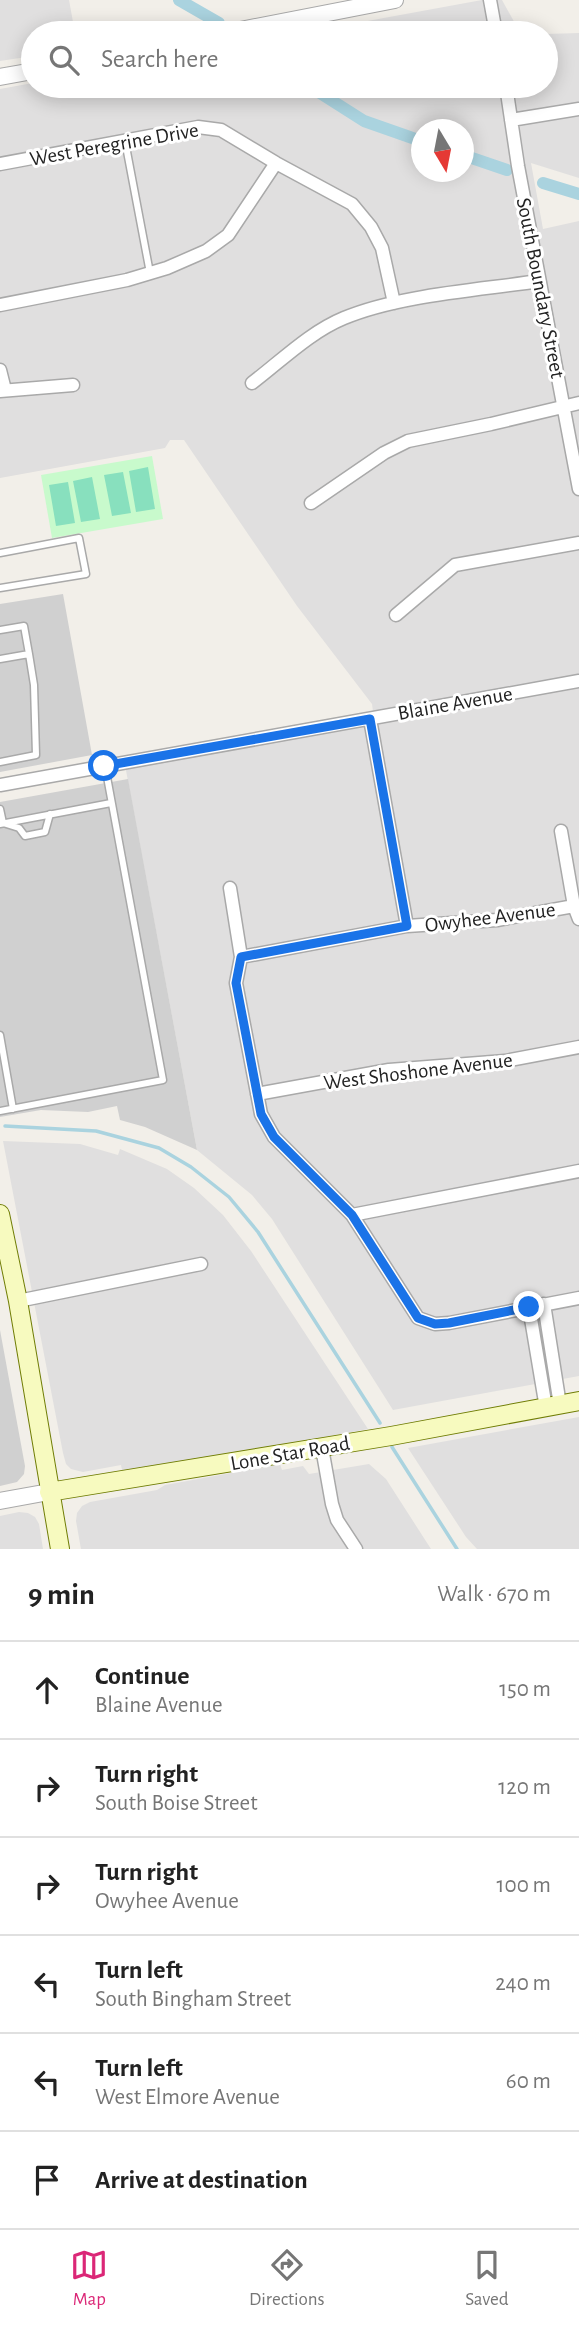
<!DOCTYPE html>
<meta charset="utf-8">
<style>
:root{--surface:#fff;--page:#f2f2f2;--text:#222;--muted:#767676;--line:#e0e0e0;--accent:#db2777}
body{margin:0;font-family:"Alegreya Sans",sans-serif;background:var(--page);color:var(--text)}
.compass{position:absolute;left:411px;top:119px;width:63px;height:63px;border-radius:50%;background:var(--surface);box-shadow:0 4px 18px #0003;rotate:170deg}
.stop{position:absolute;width:21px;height:21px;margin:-16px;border:5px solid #1a73e8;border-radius:50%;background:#fff}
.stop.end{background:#1a73e8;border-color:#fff;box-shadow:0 2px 7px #0008}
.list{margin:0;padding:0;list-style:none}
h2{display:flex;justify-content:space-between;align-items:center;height:91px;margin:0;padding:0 28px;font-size:30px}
h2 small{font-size:23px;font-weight:400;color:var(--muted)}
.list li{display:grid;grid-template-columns:46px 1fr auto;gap:21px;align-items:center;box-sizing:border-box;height:98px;padding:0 28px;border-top:2px solid var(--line)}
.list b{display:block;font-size:26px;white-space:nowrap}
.list p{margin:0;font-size:23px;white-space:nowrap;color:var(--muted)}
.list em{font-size:23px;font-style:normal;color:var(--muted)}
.icon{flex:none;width:38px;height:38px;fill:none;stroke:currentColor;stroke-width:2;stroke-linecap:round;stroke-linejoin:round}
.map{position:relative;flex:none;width:579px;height:1549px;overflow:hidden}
.search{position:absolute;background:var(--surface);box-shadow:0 4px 18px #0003;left:21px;right:21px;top:21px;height:77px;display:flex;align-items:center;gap:18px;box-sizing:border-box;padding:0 24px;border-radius:38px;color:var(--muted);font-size:26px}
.sheet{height:679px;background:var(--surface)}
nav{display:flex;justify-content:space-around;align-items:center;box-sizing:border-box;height:98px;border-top:2px solid var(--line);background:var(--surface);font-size:19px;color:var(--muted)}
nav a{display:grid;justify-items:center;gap:4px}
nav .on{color:var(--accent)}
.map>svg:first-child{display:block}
.residential{fill:#e0dfdf;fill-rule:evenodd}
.religious{fill:#d0d0d0}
.park{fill:#c8facc}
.pitch{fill:#88e0be}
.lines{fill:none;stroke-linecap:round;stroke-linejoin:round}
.stream{stroke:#aad3df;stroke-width:3.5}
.canal{stroke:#aad3df;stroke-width:12}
.service-casing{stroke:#a9a9a9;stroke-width:9}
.minor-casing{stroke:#a9a9a9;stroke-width:15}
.tertiary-casing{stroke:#a9a9a9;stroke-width:18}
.secondary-casing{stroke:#707d05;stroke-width:20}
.service{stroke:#fff;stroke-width:6}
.minor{stroke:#fff;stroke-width:12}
.tertiary{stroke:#fff;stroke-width:16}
.secondary{stroke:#f7fabf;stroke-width:18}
.route{stroke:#1a73e8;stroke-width:9}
.labels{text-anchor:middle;stroke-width:6;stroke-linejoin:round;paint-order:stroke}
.street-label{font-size:21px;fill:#222;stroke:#fff}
</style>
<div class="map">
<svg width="579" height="1549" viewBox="0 0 579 1549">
<rect width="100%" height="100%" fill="#f2efe9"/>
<path class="residential" d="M0,0h69l6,33h-42v23l-33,5z
M482,0h20l15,27 16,6h-231z
M579,33v145l-48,-15 12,66 36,-8v1155l-186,34 -121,-191 -20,-24 -55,-45 -72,-385 249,-46 -2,-15 -75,-98 -113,-166h-14l-5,8 -165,30v-389l33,-6v3h513v-52zM421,130h42v42h-42z
M3,1141l77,3 38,11 2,-6 47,20 27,19 29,27 28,36 117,178 -189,35 -57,6 -1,-5 -38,7 -12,-3 -5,-5 -3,-11z
M579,1417v132h-102l-11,-12 -58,-89z
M280,1464l2,6 21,-4 6,8 60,-10 17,15 45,70h-350l-5,-28 1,-8 5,-7 8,-4 67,-12 8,-5z
M19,1512l9,1 7,4 4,7 4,25h-43v-33z"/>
<path class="religious" d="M63,594l29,161 -92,17v-168z
M128,779l69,371 -52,-23 -25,-7 -3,-14 -29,6 -47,-2 -41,7v-315z
M0,1330l25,136 -1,8 -7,8 -17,4z"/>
<path class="park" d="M152,456l11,63 -111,19 -11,-63z"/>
<path class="pitch" d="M148,467l7,42 -19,3 -7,-41z
M123,472l8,41 -19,3 -8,-41z
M92,477l8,42 -19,3 -8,-41z
M68,482l7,41 -19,3 -7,-41z"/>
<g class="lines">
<path class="stream" d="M5,1126l91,5 63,17 32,19 38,30 29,35 122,191
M392,1447l65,102"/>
<path class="canal" d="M179,0l40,23
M309,86l55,35 57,20
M463,155l44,15
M543,183l36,11"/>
<defs>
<path id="service" d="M125,141l25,132
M0,553l79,-15 7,36 -86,14
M0,630l24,-4 5,28 -29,5
M0,762l36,-7 -2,-70 -5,-31
M0,809l3,14 16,5 6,8 20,-4 5,-18
M0,824l111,-21
M0,1035l13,74
M0,1111l163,-31 -58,-314"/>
<path id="minor" d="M490,0l6,33
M506,86l12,80 61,323
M511,120l68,-11
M0,164l198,-37 23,3 55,33 76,41 19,23 11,21 12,55
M0,305l127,-25 40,-12 39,-17 22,-16 48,-72
M0,370l5,20
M252,383c29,-22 58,-51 92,-65 55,-23 135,-28 195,-37
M0,391l73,-6
M311,503l73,-50 24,-12 83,-17 88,-21
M396,615l59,-50 124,-22
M370,719l37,207
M0,785l579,-104
M561,831l13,75 5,13
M230,888l11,69 -5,26 25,131 13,23 78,78 66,103 17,6 14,-1 130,-25
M241,957l166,-31 90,-6 77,-14
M257,1094l132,-24 116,-9 74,-14
M352,1215l227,-44
M18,1301l183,-37
M544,1304l16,101
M529,1307l17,101
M322,1448l10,56 5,16 19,29"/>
<path id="tertiary" d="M225,33l170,-33
M0,77l33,-6
M0,1501l49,-9"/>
<path id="secondary" d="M0,1214l18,87 42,248
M49,1492l342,-56 188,-35"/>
</defs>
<use href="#service" class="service-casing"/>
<use href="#minor" class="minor-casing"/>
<use href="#tertiary" class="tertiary-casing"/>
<use href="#secondary" class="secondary-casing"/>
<use href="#service" class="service"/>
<use href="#minor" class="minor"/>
<use href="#tertiary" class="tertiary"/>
<use href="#secondary" class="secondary"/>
</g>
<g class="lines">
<path class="route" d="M104,766l266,-47 37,207 -166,31 -5,26 25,131 13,23 78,78 66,103 17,6 14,-1 80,-16"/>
</g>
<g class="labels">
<g class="street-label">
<text transform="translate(114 144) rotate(-10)" y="7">West Peregrine Drive</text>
<text transform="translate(541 288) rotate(79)" y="7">South Boundary Street</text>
<text transform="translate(455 703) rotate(-10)" y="7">Blaine Avenue</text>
<text transform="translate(490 917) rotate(-7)" y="7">Owyhee Avenue</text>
<text transform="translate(418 1071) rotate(-7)" y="7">West Shoshone Avenue</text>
<text transform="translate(290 1453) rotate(-10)" y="7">Lone Star Road</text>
</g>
</g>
</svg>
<svg class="compass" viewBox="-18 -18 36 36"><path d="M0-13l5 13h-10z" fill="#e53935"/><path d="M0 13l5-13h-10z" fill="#767676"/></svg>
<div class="stop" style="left:104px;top:766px"></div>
<div class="stop end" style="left:529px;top:1307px"></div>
<div class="search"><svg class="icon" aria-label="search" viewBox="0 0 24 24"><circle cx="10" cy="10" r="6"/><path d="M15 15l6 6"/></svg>Search here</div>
</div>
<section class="sheet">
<h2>9 min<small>Walk · 670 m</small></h2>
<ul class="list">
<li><svg class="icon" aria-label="ahead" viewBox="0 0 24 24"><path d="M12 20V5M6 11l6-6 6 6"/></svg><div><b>Continue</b><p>Blaine Avenue</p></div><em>150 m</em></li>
<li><svg class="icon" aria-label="right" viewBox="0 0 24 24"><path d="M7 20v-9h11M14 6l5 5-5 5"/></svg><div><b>Turn right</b><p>South Boise Street</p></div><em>120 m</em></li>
<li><svg class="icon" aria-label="right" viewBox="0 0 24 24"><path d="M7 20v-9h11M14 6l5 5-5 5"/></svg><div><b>Turn right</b><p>Owyhee Avenue</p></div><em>100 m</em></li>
<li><svg class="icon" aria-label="left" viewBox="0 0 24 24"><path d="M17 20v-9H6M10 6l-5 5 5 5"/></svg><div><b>Turn left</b><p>South Bingham Street</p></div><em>240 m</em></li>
<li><svg class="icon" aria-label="left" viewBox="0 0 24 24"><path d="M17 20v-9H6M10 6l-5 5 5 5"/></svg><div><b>Turn left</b><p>West Elmore Avenue</p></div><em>60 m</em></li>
<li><svg class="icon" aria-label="arrive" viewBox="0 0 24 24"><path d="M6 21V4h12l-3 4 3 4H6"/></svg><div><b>Arrive at destination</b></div></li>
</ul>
</section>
<nav>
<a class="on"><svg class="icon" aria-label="map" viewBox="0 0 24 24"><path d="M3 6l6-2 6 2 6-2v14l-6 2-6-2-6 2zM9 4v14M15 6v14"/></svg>Map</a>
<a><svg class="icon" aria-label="directions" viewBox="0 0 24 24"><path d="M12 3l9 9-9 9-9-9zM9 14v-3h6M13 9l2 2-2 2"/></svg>Directions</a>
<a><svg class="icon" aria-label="saved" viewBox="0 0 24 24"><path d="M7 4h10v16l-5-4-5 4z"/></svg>Saved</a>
</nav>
